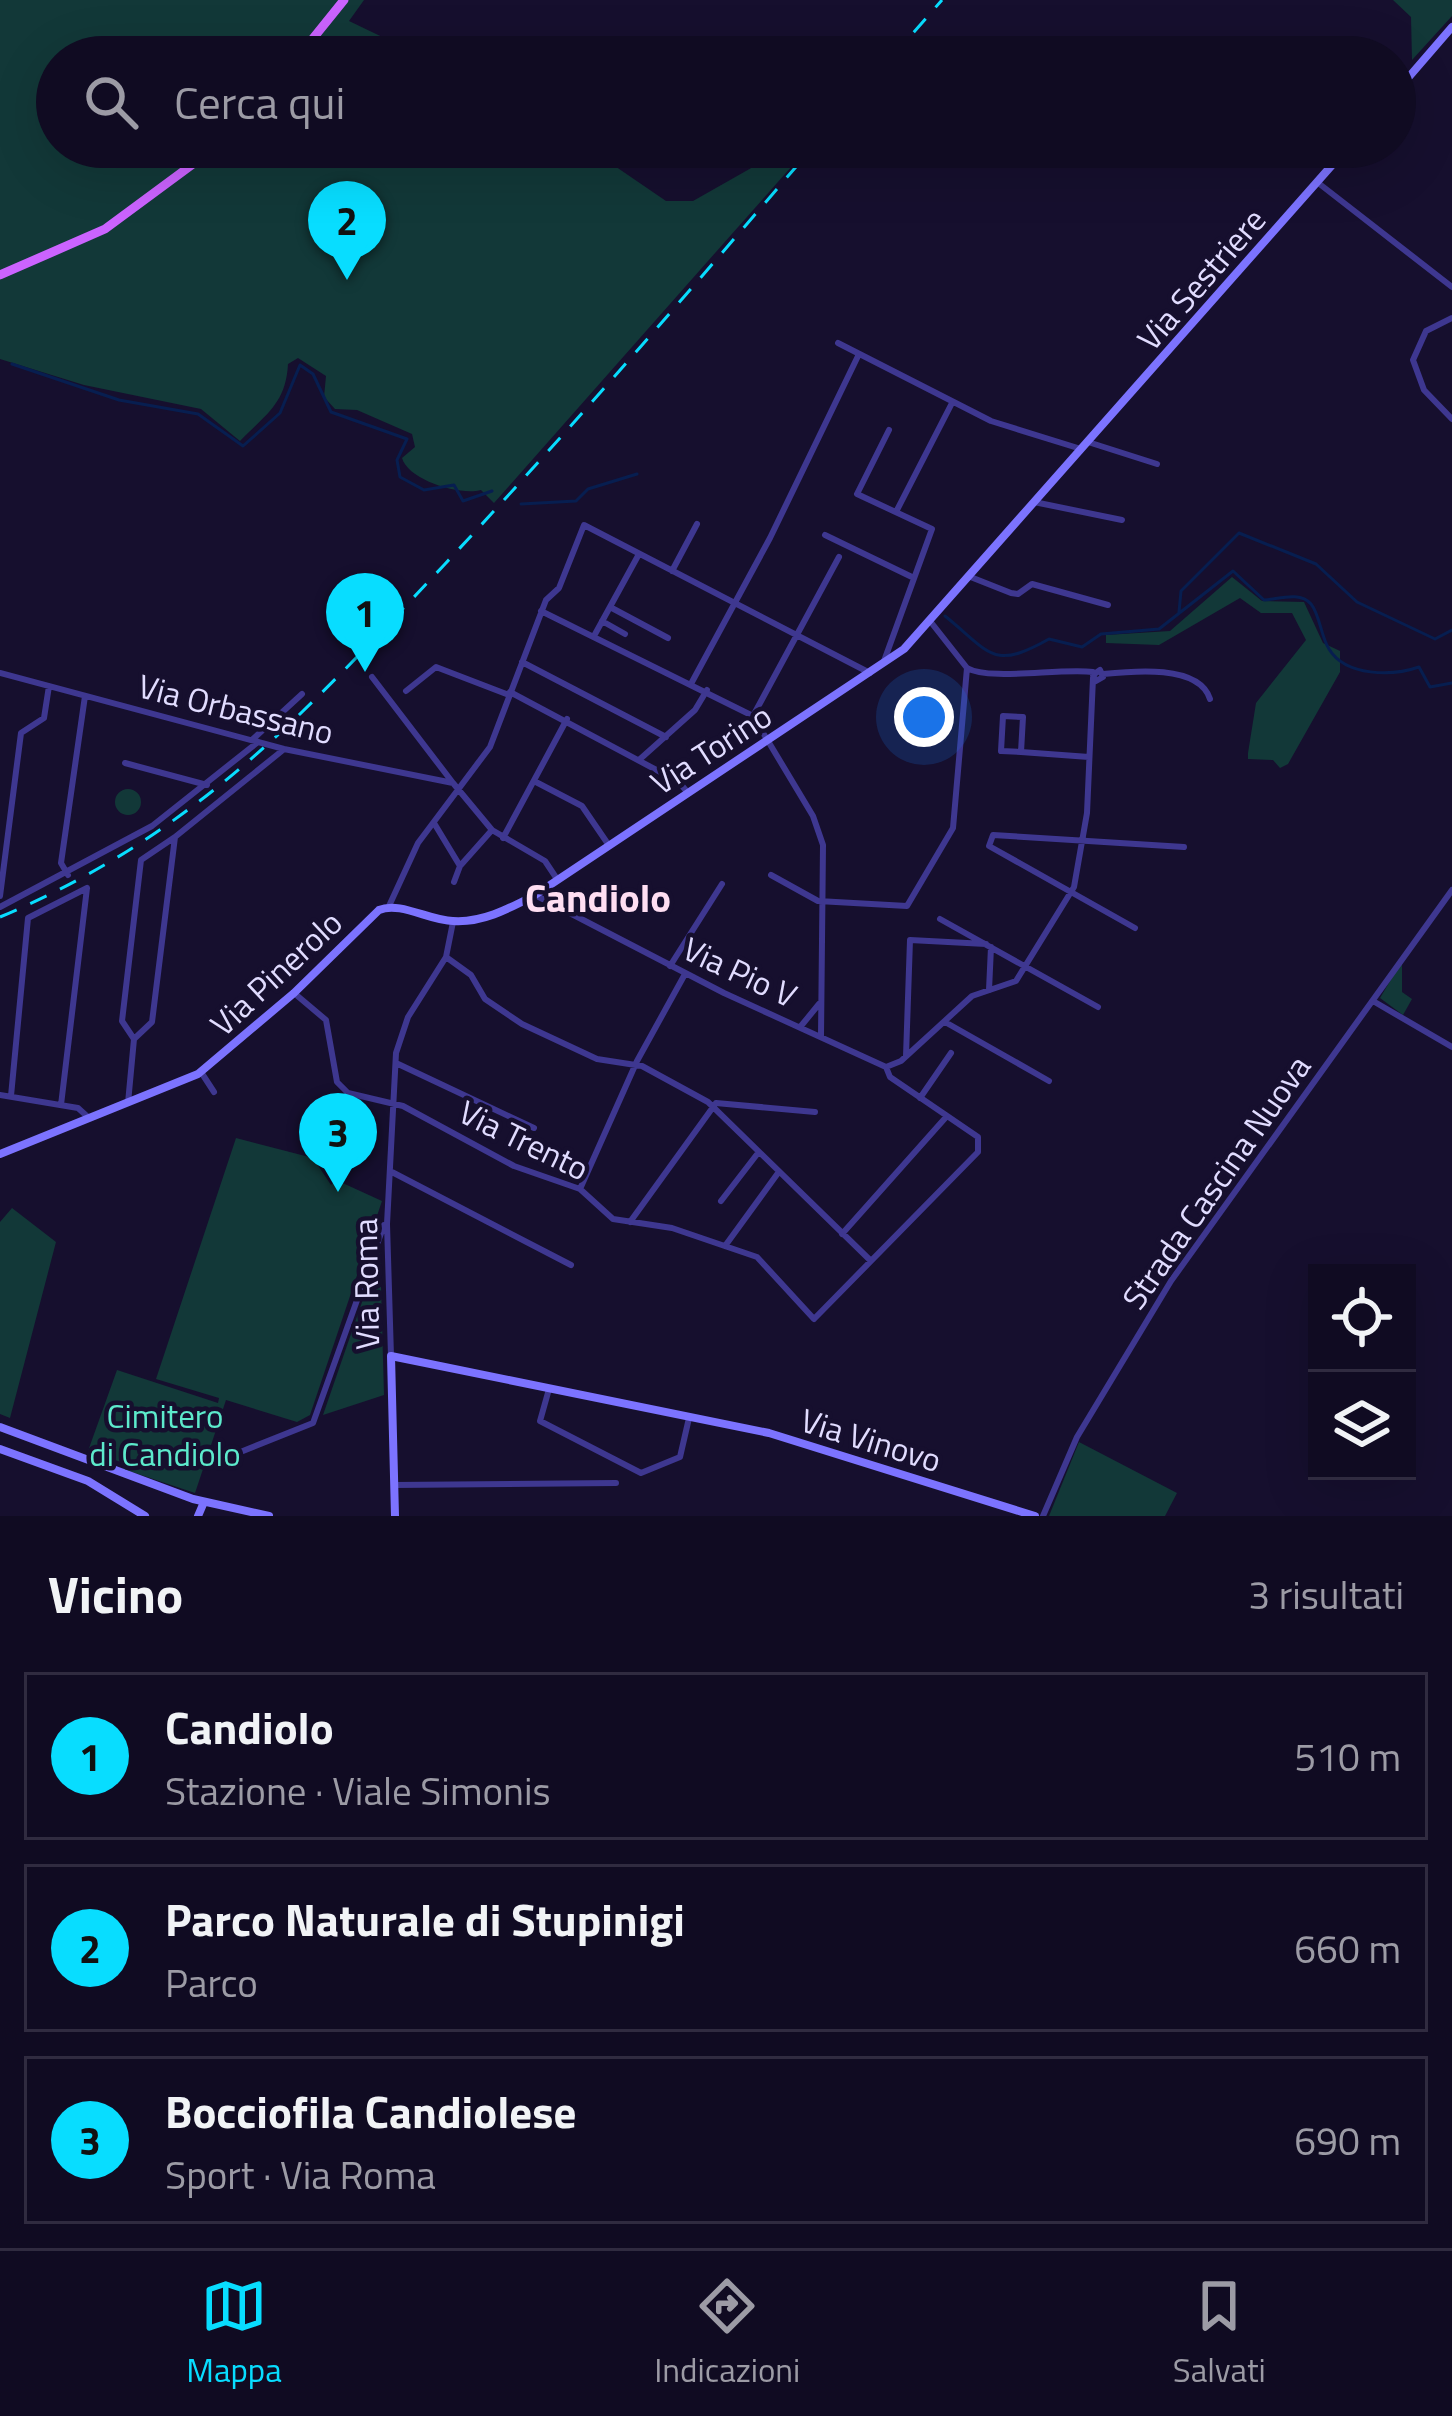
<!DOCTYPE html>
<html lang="it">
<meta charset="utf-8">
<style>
:root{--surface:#100b22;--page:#1e192f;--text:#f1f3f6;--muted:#9c9ba5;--line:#302b40;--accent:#08ddff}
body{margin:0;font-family:"Titillium Web",sans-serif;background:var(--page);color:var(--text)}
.controls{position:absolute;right:36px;bottom:36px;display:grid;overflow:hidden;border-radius:0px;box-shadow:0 12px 48px #0002}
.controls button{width:108px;height:108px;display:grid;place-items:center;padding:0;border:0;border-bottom:3px solid var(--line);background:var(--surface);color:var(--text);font:60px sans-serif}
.you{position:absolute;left:924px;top:717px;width:42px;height:42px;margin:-30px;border:9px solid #fff;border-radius:50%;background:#1a73e8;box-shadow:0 0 0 18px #1a73e833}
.badge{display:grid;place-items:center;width:78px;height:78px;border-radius:50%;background:var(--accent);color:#111;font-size:39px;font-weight:700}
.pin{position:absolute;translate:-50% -99px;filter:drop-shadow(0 3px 6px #0008)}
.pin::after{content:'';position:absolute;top:63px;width:42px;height:36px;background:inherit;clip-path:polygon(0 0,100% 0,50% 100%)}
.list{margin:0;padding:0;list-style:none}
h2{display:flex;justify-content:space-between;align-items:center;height:156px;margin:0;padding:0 48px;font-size:51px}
h2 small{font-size:39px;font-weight:400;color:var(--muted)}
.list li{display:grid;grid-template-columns:78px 1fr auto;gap:36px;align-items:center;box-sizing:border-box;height:168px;margin:0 24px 24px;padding:0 24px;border:3px solid var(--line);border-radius:0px}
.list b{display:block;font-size:45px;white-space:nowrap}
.list p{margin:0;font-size:39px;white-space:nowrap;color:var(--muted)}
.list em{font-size:39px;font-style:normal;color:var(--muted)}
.icon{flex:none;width:66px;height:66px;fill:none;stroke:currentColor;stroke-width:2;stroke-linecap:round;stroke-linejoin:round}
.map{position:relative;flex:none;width:1452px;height:1516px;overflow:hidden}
.search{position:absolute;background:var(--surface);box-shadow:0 12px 48px #0002;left:36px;right:36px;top:36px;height:132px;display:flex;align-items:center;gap:30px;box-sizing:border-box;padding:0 42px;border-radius:66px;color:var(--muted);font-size:45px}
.sheet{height:732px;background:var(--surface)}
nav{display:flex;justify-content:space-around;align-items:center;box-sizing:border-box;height:168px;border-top:3px solid var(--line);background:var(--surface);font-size:33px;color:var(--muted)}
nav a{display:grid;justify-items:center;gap:6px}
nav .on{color:var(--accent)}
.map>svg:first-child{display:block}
.green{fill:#123838}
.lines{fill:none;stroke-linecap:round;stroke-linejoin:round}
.stream{stroke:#071e50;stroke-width:3}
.street{stroke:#3e3790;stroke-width:6}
.secondary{stroke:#7c73ff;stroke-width:8}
.primary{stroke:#cb63ff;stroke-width:9}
.rail{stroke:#08ddff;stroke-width:3;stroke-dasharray:18 15;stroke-linecap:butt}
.labels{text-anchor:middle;stroke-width:9;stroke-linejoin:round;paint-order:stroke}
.street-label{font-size:33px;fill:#e1dcff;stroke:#160f2e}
.park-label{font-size:33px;fill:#5deacc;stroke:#160f2e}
.quarter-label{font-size:39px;font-weight:bold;fill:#ffdef2;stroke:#160f2e}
</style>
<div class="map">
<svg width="1452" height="1516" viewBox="0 0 1452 1516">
<rect width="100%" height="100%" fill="#160f2e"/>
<path class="green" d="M0,0h364l-15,21 75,36h-367v90h530l79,54h27l81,-46 33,-6 -313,354 -13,-13c-21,6 -73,-10 -79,-32l13,-11 -3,-13 -55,-24 -22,-1 -11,-12 2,-21 -28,-18 -10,6c-2,40 -23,51 -48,77l-39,-32 -117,-24 -84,-26z
M1393,0h59v16l-40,44 -1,-43z
M1232,577l30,24 42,1 19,41 17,8v21l-52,92 -8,4 -7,-8 -25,-1v-6l8,-50 50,-63 -14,-27h-31l-21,-15 -81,47 -53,-2v-8l64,-4z
M115 802a13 13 0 1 1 26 0a13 13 0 1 1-26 0Z
M1402,961v31l10,7 -9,16 -23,-17z
M236,1138l77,20 18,27 5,-5 46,21 -72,214 -13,7 -71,-22 -31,93 -72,-24 1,-6 -36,-12 29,-81 101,33 1,-5 -63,-19z
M12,1208l44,34 -46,176 -10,-4v-192z
M380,1250l4,145 -61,20z
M1079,1442l98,51 -12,23h-116z"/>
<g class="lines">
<path class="stream" d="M12,364l107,36 79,14 45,32 37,-33 20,-48 13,9 18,38 76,27 -10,21 3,17 24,13 30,-5 9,16 29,-10
M521,504l55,-3 12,-12 49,-15
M1179,612l2,-21 58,-58 77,31 41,38 78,37 17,-9
M945,616c46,37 47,55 104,23l33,8 19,-13 58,-5 74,-58 31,29c15,-1 36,-9 47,4 9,11 10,33 18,45 17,28 64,27 90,18l11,20 22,-4"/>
<path class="street" d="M1317,182l135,105
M1452,318l-26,13 -13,29 11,30 28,29
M838,343l153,78 90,28
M1088,442l69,22
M1034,502l88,18
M896,512l56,-109
M825,535l89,43
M672,571l25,-47
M968,576l43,17 7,1 14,-10 76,21
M610,607l58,31
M541,611l212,105 60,100 10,29 -2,191
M602,621l23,13
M930,621l37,47
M594,636l45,-82
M884,661l48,-132 -75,-35 32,-64
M522,662l144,75
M967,668c23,13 92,0 126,4
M1100,670l3,7 -7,4 -3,-6z
M0,673l284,76 169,34 39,47 53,31 12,18
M1103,674c29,-3 96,-10 107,25
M372,677l81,106
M692,682l78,-144 89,-184
M406,691l30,-24 73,28
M510,692l169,90 9,11
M753,716l86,-159
M1003,716l20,1 -2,35 -20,-1z
M253,739l49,-45
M1021,752l68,5
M639,760l56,-50 12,-20
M125,763l82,22
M534,781l48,25 26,38
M434,823l26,43
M503,838l64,-119
M68,875l-7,-12 24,-167
M771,875l47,26 89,5 46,-78 14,-160
M454,882l6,-16 32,-36
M0,896l21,-163 23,-15 5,-32
M389,906l29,-63 72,-96 56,-147 13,-12 25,-63 286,148
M0,907l152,-81 106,-84
M940,919l158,88
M1135,928l-146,-82 4,-11 191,12
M446,957l25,18 14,24 37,25 75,35 45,7 66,36 163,159
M670,966l52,-82
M989,990l2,-43
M294,993l32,27 11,62 11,11 55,13 111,60 66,23 33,30 59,9 85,29 57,62 164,-167v-15l-88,-60 -4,-10 -162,-74 -189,-98
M1373,1001l79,46
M945,1022l104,59
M801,1026l18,-22
M134,1039l18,-17 23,-185 108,-87
M134,1039l-12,-18 19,-161 34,-23
M906,1056l4,-116 76,4
M396,1063l138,65
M886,1067l15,-6 71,-65 44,-15 58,-94 13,-74 6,-135
M201,1072l13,20
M0,1095l78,13 11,10
M11,1096l17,-178 59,-30
M920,1098l31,-45
M128,1103l6,-64
M61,1105l26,-217
M390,1171l181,94
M580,1189l57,-128 48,-87
M721,1201l37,-48
M630,1222l86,-119 99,9
M842,1234l105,-118
M725,1246l53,-73
M391,1356l-4,-132 9,-171 12,-36 38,-60 7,-35
M549,1389l-9,32 101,52 39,-16 9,-39
M233,1455l80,-32 71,-198
M394,1485l222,-2
M1043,1516l34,-79 94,-156 281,-391"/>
<path class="secondary" d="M1395,93l57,-66
M0,1154l198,-80 96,-81 85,-83c21,-9 51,11 74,11 30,2 57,-13 82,-26l369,-246 444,-502
M0,1427l193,72 76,17
M0,1449l88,32 57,35
M198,1516l6,-14
M395,1516l-4,-160 378,77 266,83"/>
<path class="primary" d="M298,57l46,-57
M0,275l105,-46 111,-82"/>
<path class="rail" d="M892,57l50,-57
M0,917c196,-83 303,-202 445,-353 127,-136 247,-276 368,-417"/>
</g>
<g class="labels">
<g class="street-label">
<text transform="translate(1201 279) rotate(-49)" y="12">Via Sestriere</text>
<text transform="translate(236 709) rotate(14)" y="12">Via Orbassano</text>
<text transform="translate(711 749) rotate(-33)" y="12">Via Torino</text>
<text transform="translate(740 972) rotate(25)" y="12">Via Pio V</text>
<text transform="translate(276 973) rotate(-43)" y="12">Via Pinerolo</text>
<text transform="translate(524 1140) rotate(26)" y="12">Via Trento</text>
<text transform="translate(1216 1182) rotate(-55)" y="12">Strada Cascina Nuova</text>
<text transform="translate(366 1284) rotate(-91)" y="12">Via Roma</text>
<text transform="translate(871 1440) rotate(17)" y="12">Via Vinovo</text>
</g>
<g class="park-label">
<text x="165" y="1428">Cimitero<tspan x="165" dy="38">di Candiolo</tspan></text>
</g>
<g class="quarter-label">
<text x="598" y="912">Candiolo</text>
</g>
</g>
</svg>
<div class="controls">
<button><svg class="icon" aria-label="locate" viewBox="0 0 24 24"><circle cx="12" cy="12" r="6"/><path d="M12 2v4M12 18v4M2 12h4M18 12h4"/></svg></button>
<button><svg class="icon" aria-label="layers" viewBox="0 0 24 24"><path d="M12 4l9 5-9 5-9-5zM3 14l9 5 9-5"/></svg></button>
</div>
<div class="you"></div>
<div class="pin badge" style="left:365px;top:672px">1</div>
<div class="pin badge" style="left:347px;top:280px">2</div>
<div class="pin badge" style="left:338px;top:1192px">3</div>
<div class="search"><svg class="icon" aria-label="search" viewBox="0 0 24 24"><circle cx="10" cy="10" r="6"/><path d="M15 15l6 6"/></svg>Cerca qui</div>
</div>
<section class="sheet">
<h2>Vicino<small>3 risultati</small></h2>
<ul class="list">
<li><span class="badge">1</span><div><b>Candiolo</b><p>Stazione · Viale Simonis</p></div><em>510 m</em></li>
<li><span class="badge">2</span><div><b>Parco Naturale di Stupinigi</b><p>Parco</p></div><em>660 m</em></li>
<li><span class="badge">3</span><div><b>Bocciofila Candiolese</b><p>Sport · Via Roma</p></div><em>690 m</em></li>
</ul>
</section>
<nav>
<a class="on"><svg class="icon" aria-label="map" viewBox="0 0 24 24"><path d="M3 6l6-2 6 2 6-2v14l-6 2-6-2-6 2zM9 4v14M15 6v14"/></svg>Mappa</a>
<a><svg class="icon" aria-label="directions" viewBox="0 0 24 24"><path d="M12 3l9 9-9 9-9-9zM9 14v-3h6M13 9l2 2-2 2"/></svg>Indicazioni</a>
<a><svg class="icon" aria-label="saved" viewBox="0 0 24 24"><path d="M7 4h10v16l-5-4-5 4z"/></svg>Salvati</a>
</nav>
